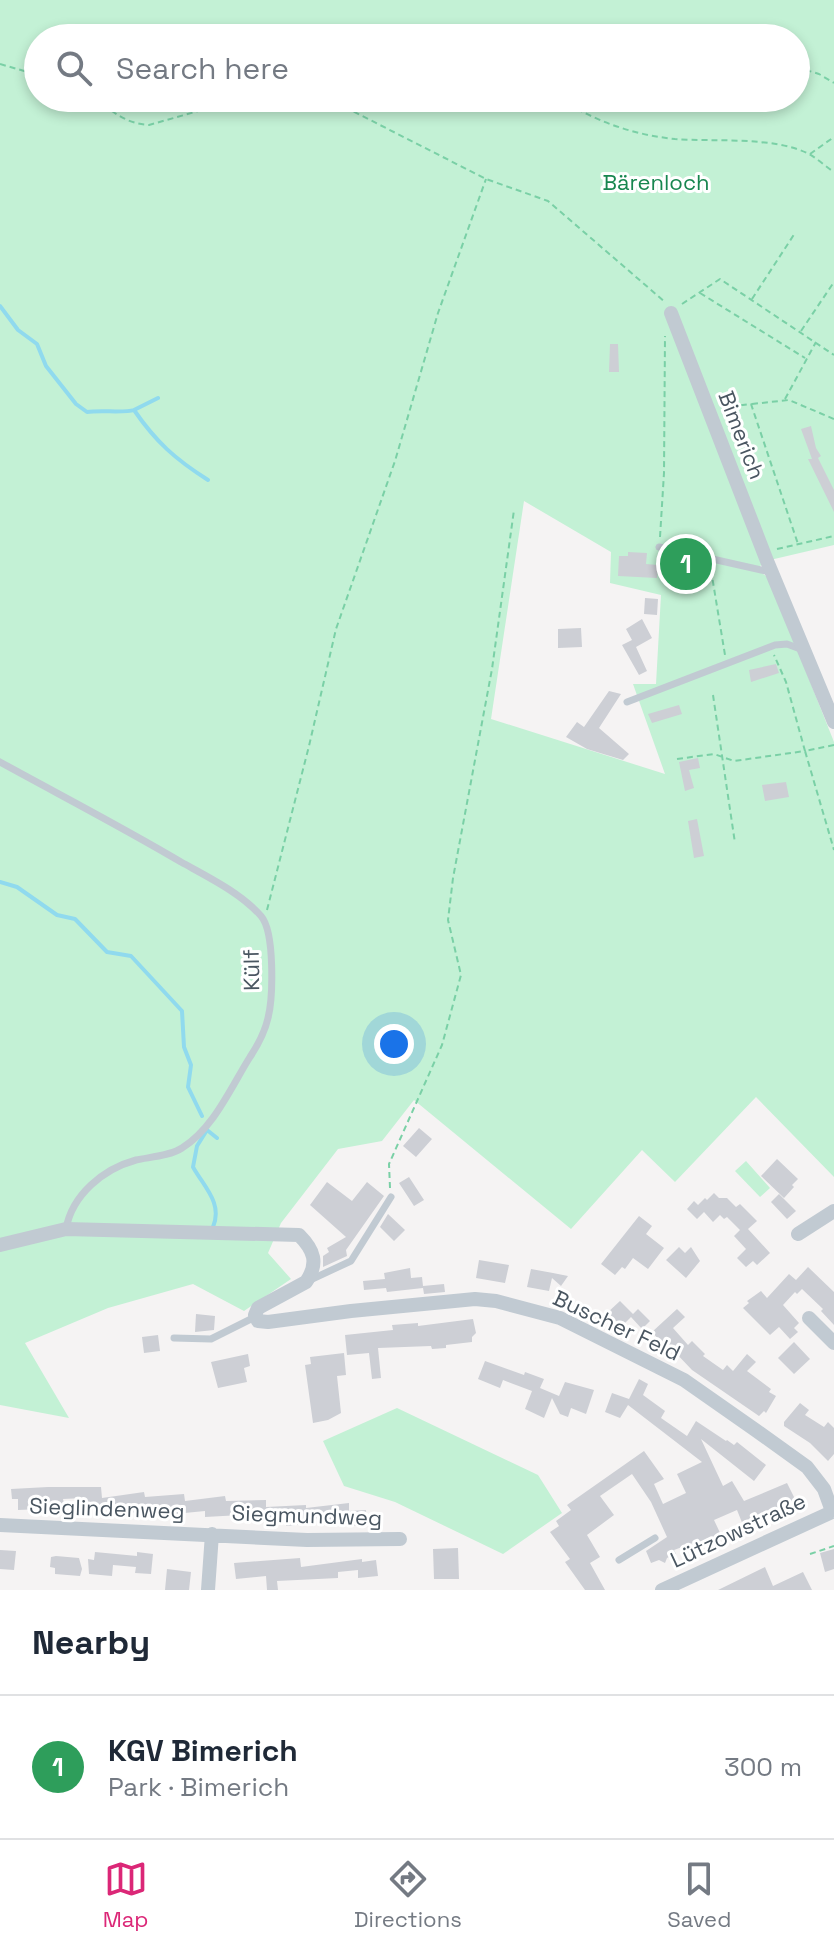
<!DOCTYPE html>
<meta charset="utf-8">
<style>
:root{--surface:#fff;--page:#f6f6f7;--text:#1f2937;--muted:#747a83;--line:#e0e1e3;--accent:#db2777}
body{margin:0;font-family:"Space Grotesk",sans-serif;background:var(--page);color:var(--text)}
.you{position:absolute;left:394px;top:1044px;width:28px;height:28px;margin:-20px;border:6px solid #fff;border-radius:50%;background:#1a73e8;box-shadow:0 0 0 12px #1a73e833}
.badge{display:grid;place-items:center;width:52px;height:52px;border-radius:50%;background:var(--accent);color:#fff;font-size:26px;font-weight:700}
.pin{position:absolute;translate:-50% -50%;border:4px solid #fff;box-shadow:0 2px 8px #0006}
.list{margin:0;padding:0;list-style:none}
h2{display:flex;justify-content:space-between;align-items:center;height:104px;margin:0;padding:0 32px;font-size:34px}
h2 small{font-size:26px;font-weight:400;color:var(--muted)}
.list li{display:grid;grid-template-columns:52px 1fr auto;gap:24px;align-items:center;box-sizing:border-box;height:144px;padding:0 32px;border-top:2px solid var(--line)}
.list b{display:block;font-size:30px;white-space:nowrap}
.list p{margin:0;font-size:26px;white-space:nowrap;color:var(--muted)}
.list em{font-size:26px;font-style:normal;color:var(--muted)}
.icon{flex:none;width:44px;height:44px;fill:none;stroke:currentColor;stroke-width:2;stroke-linecap:round;stroke-linejoin:round}
.map{position:relative;flex:none;width:834px;height:1590px;overflow:hidden}
.search{position:absolute;background:var(--surface);box-shadow:0 4px 12px #0003;left:24px;right:24px;top:24px;height:88px;display:flex;align-items:center;gap:20px;box-sizing:border-box;padding:0 28px;border-radius:44px;color:var(--muted);font-size:30px}
.sheet{height:248px;background:var(--surface)}
nav{display:flex;justify-content:space-around;align-items:center;box-sizing:border-box;height:112px;border-top:2px solid var(--line);background:var(--surface);font-size:22px;color:var(--muted)}
nav a{display:grid;justify-items:center;gap:4px}
nav .on{color:var(--accent)}
.map>svg:first-child{display:block}
.green{fill:#c3f1d5;fill-rule:evenodd}
.lines{fill:none;stroke-linecap:round;stroke-linejoin:round}
.stream{stroke:#90daee;stroke-width:4}
.building{fill:#cdcfd5}
.path{stroke:#7ad0a6;stroke-width:2;stroke-dasharray:6 4;stroke-linecap:butt}
.service{stroke:#c1cad2;stroke-width:7}
.minor{stroke:#c1cad2;stroke-width:14}
.labels{text-anchor:middle;stroke-width:6;stroke-linejoin:round;paint-order:stroke}
.park-label{font-size:22px;fill:#17864f;stroke:#fff}
.street-label{font-size:22px;fill:#4a5661;stroke:#fff}
</style>
<div class="map">
<svg width="834" height="1590" viewBox="0 0 834 1590">
<rect width="100%" height="100%" fill="#f5f3f3"/>
<path class="green" d="M0,0h834v545l-64,15 -10,6v6l9,6 65,164v435l-78,-80 -81,85 -33,-32 -71,79 -157,-129 -32,41 -44,8 -57,74 -13,30 23,26 -47,32 -51,-27 -85,24 -83,35 44,75 -69,-13zM38,38h758v60h-758zM524,501l87,51 -1,31 51,12 -5,89h-23l32,90 -174,-55z
M746,1161l24,27 -10,9 -25,-26z
M397,1408l141,67 24,38 -59,41 -108,-52 -51,-16 -21,-45z"/>
<g class="lines">
<path class="stream" d="M0,306l18,24 19,14 9,22 30,38 11,8c12,-2 39,1 47,-2 22,32 41,49 74,70
M134,410l24,-12
M0,882l17,5 40,28 18,4 32,33 24,4 51,55 2,36 7,18 -3,22 14,29
M213,1227c10,-24 -9,-40 -20,-60l4,-21 10,-16 10,8"/>
</g>
<path class="building" d="M610,344h8l1,28h-10z
M811,426l5,22 5,8 -3,2 16,32v22l-26,-53h4l-11,-30z
M628,552l19,1 -1,11 12,1 -1,13 -39,-2 1,-20h9z
M645,598l13,1 -1,16 -13,-1z
M642,619l10,19 -16,9 11,24 -8,4 -17,-30 10,-5 -6,-11z
M581,628l1,19 -24,1v-19z
M776,664l3,9 -28,9 -2,-12z
M609,691l12,3 -22,34 30,26 -6,6 -36,-11 -21,-12 11,-15 7,5z
M679,705l3,9 -30,9 -4,-9z
M698,758l2,10 -11,2 5,18 -9,3 -6,-29z
M786,782l3,15 -24,4 -3,-16z
M697,819l7,37 -10,2 -6,-37z
M419,1128l13,11 -16,18 -13,-11z
M777,1159l21,20 -6,6 2,2 -10,11 -23,-22z
M409,1177l15,23 -10,6 -15,-23z
M327,1182l25,19 15,-19 17,14 -38,54 1,6 -24,11v-11l6,-4 -2,-4 19,-11 -36,-32z
M714,1193l5,5h8l9,9 4,-3 17,17 -9,8 22,24 -13,12 -4,-4 -7,6 -9,-9 9,-9 -12,-13 6,-6 -13,-13 -3,2 -4,-4 -7,7 -9,-10 -7,7 -10,-10 7,-8 4,4 7,-7 2,2z
M779,1194l17,17 -9,8 -16,-17z
M388,1214l17,16 -11,11 -14,-14z
M639,1216l13,10 -6,8 18,14 -16,21 -15,-11 -8,11 -3,-2 -7,8 -14,-11z
M679,1247l6,6 6,-6 9,14 -14,17 -20,-18z
M479,1260l30,5 -4,18 -29,-5z
M808,1267l26,25v33l-13,-14 2,-2 -21,-20 -5,5 -2,-2 -12,13 16,18 -5,5 4,4 -8,7 -11,-12 -9,8 -27,-27 6,-5 -2,-2 14,-10 6,7 22,-24 7,6z
M410,1268l1,10 11,-1 1,9 21,-2 1,8 -21,2 -1,-6 -36,4 -1,-4 -22,2 -1,-9 22,-2 -1,-6z
M531,1269l22,4 15,3 -7,10 -9,-8 -3,13 -22,-4z
M620,1301l13,13 5,-5 12,12 -8,8 -11,-12 -10,10 -14,-14z
M677,1309l8,8 -12,11 15,17 4,-4 13,13 -2,2 20,14 4,-5 6,6 14,-17 9,8 -9,9 24,18 -2,3 7,4 -10,17 -2,-2 -5,5 -67,-46 -20,-21 -3,2 -17,-19z
M196,1314l19,2 -1,14 -19,2z
M473,1319l3,14 -4,4v5l-26,3v3l-14,1 -1,-3 -53,2 3,30 -9,1 -3,-26 -22,2 -2,-20 48,-5 -1,-5 26,-2v3z
M158,1335l2,16 -16,2 -2,-16z
M794,1342l16,17 -16,15 -16,-16z
M344,1353l2,22 -9,1 4,37 -13,7 -15,3 -8,-58 6,-1 -1,-7z
M248,1354l2,12 -6,2 3,14 -29,6 -7,-26z
M485,1361l39,14 1,-3 19,7 -4,9 19,8 6,-14 29,8 -8,24 -15,-6 -3,9 -8,-3 -8,-16 -8,20 -19,-9 7,-18 -29,-11 -3,8 -22,-9z
M639,1379l9,5 -5,11 22,16 -4,7 26,18 9,-15 30,20 1,-1 7,5 3,-3 29,23 -12,16 -53,-42 22,47 9,-5 12,20 43,-18 9,18 -34,16 -9,6 1,3 -9,4 -8,-20 -23,10 8,17 -19,10 -4,11 -6,-15 -19,7 2,4 -9,4 -2,5 -6,-3 -8,3 -5,-12 21,-14 -16,-35 -19,-28 -32,22 14,19 -27,20 13,22 -10,6 15,27h-20l-20,-28 5,-3 -20,-27 9,-6 -3,-5 15,-11 -4,-5 77,-54 20,28 -10,5 9,20 23,-11 -9,-19 25,-12 -74,-57 -8,13 -15,-6 7,-19 17,6z
M800,1403l9,7 -4,5 19,12 4,-5 6,6v26l-6,7 -18,-18 -26,-17v-4z
M48,1487h53l1,11 42,-6 1,5 39,-3 1,7 40,-5 1,5 40,-1v7l40,-2v3l43,-5v8l17,-1 1,15 -16,1 -1,-4 -21,2v-6l-22,1 1,5 -22,2v-12l-19,6 -22,1 -4,-6 -36,2v-6l-41,4v-4l-40,2v-6l-39,2 -1,-11 -21,1 2,9 -47,2v-11h-6l-1,-10z
M458,1548l1,31h-25l-1,-30z
M834,1549v20l-9,3 -5,-19z
M0,1550l16,1 -2,19 -14,-1z
M95,1552l42,4v-4l16,2 -2,20 -16,-1 1,-6 -23,-2 -1,11 -23,-2 -1,-15 6,1z
M56,1556l23,2 3,11 -2,7 -25,-2v-6l-5,-1 1,-10z
M300,1558l1,9 61,-8v3l14,-2 2,16 -20,2v-8l-20,2v6l-61,3 1,9h-11l-1,-14 -30,3 -2,-16z
M765,1567l8,19 30,-14 9,18h-94z
M167,1569l24,3 -2,18h-24z"/>
<g class="lines">
<path class="path" d="M390,38l83,-10h25l2,10
M0,64l38,11
M796,67l23,7 15,9
M96,98c16,14 31,26 53,27l95,-27
M327,98l159,81 62,22 117,101
M560,98c33,23 74,37 115,41 39,3 99,-3 134,15 9,5 17,13 25,18
M810,154l24,-17
M700,293l105,65
M752,299l43,-66
M682,304l38,-25 114,76
M801,331l33,-49
M785,399l31,-57
M752,404l37,-4 45,19
M721,408l30,-4 47,140
M660,537l4,-64 1,-137
M777,549l57,-13
M711,570l14,85
M713,695l22,148
M834,745l-29,6 29,99
M677,759l37,-5 20,7 71,-10 -19,-69 -12,-27
M267,910l42,-164 27,-117 59,-168 43,-148 48,-134
M390,1188l-1,-24 53,-119 19,-70 -13,-55 5,-42 39,-209 22,-159
M810,1554l24,-8"/>
<path class="service" d="M659,547l111,25
M627,702l148,-57 12,-1 16,6
M0,762c60,33 122,65 181,100 27,15 60,31 80,54 14,16 12,82 7,102 -3,13 -10,27 -18,39 -19,30 -36,71 -68,91 -12,8 -32,9 -46,12 -33,9 -64,35 -70,69
M308,1281l43,-20 40,-64
M174,1338l37,1 44,-22
M619,1560l36,-22"/>
<path class="minor" d="M671,313l96,248 67,161
M798,1234l36,-23
M0,1245l66,-16 233,6c15,15 20,28 7,47l-48,26 -3,7 3,6 10,1 83,-11 124,-12 21,2 64,17 124,62 70,49 53,38 17,22 8,22
M809,1318l25,25
M0,1525l307,15 93,-1
M208,1590l4,-56
M662,1590l172,-79"/>
</g>
<g class="labels">
<g class="park-label">
<text x="656" y="190">Bärenloch</text>
</g>
<g class="street-label">
<text transform="translate(742 435) rotate(69)" y="8">Bimerich</text>
<text transform="translate(251 970) rotate(-91)" y="8">Külf</text>
<text transform="translate(617 1325) rotate(25)" y="8">Buscher Feld</text>
<text transform="translate(107 1508) rotate(2)" y="8">Sieglindenweg</text>
<text transform="translate(307 1515) rotate(2)" y="8">Siegmundweg</text>
<text transform="translate(738 1530) rotate(-25)" y="8">Lützowstraße</text>
</g>
</g>
</svg>
<div class="you"></div>
<div class="pin badge" style="left:686px;top:564px;background:#2e9e5b">1</div>
<div class="search"><svg class="icon" aria-label="search" viewBox="0 0 24 24"><circle cx="10" cy="10" r="6"/><path d="M15 15l6 6"/></svg>Search here</div>
</div>
<section class="sheet">
<h2>Nearby<small></small></h2>
<ul class="list">
<li><span class="badge" style="background:#2e9e5b">1</span><div><b>KGV Bimerich</b><p>Park · Bimerich</p></div><em>300 m</em></li>
</ul>
</section>
<nav>
<a class="on"><svg class="icon" aria-label="map" viewBox="0 0 24 24"><path d="M3 6l6-2 6 2 6-2v14l-6 2-6-2-6 2zM9 4v14M15 6v14"/></svg>Map</a>
<a><svg class="icon" aria-label="directions" viewBox="0 0 24 24"><path d="M12 3l9 9-9 9-9-9zM9 14v-3h6M13 9l2 2-2 2"/></svg>Directions</a>
<a><svg class="icon" aria-label="saved" viewBox="0 0 24 24"><path d="M7 4h10v16l-5-4-5 4z"/></svg>Saved</a>
</nav>
